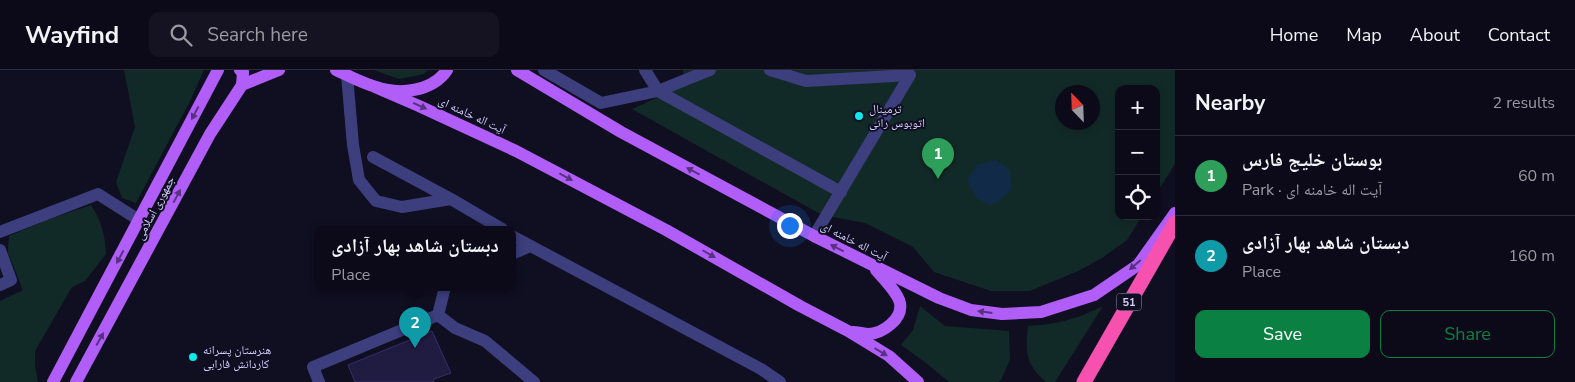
<!DOCTYPE html>
<meta charset="utf-8">
<style>
:root{--surface:#0c0a19;--page:#151322;--text:#f1f3f6;--muted:#9a9aa2;--line:#2c2b38;--accent:#0b8043}
body{margin:0;font-family:"Nunito Sans","Noto Naskh Arabic",sans-serif;background:var(--page);color:var(--text)}
.controls{position:absolute;right:15px;top:15px;display:grid;overflow:hidden;border-radius:10px;box-shadow:0 2px 8px #0003}
.controls button{width:45px;height:45px;display:grid;place-items:center;padding:0;border:0;border-bottom:1px solid var(--line);background:var(--surface);color:var(--text);font:25px sans-serif}
.compass{position:absolute;left:1055px;top:15px;width:45px;height:45px;border-radius:50%;background:var(--surface);box-shadow:0 2px 8px #0003;rotate:337deg}
.you{position:absolute;left:789px;top:155px;width:18px;height:18px;margin:-12px;border:4px solid #fff;border-radius:50%;background:#1a73e8;box-shadow:0 0 0 8px #1a73e833}
.badge{display:grid;place-items:center;width:32px;height:32px;border-radius:50%;background:var(--accent);color:#fff;font-size:16px;font-weight:700}
.pin{position:absolute;translate:-50% -41px;filter:drop-shadow(0 1px 2px #0008)}
.pin::after{content:'';position:absolute;top:26px;width:18px;height:15px;background:inherit;clip-path:polygon(0 0,100% 0,50% 100%)}
.popup{position:absolute;left:314px;top:156px;width:202px;height:65px;box-sizing:border-box;display:grid;place-content:center;border-radius:10px;background:var(--surface);filter:drop-shadow(0 1px 4px #0005);font-size:16px;white-space:nowrap;color:var(--muted)}
.popup b{font-size:19px;color:var(--text)}
.popup::after{content:'';position:absolute;left:50%;top:100%;margin-left:-10px;border:10px solid transparent;border-top-color:var(--surface)}
.list{margin:0;padding:0;list-style:none}
h2{display:flex;justify-content:space-between;align-items:center;height:65px;margin:0;padding:0 20px;font-size:21px}
h2 small{font-size:16px;font-weight:400;color:var(--muted)}
.list li{display:grid;grid-template-columns:32px 1fr auto;gap:15px;align-items:center;box-sizing:border-box;height:80px;padding:0 20px;border-top:1px solid var(--line)}
.list b{display:block;font-size:19px;white-space:nowrap}
.list p{margin:0;font-size:16px;white-space:nowrap;color:var(--muted)}
.list em{font-size:16px;font-style:normal;color:var(--muted)}
.actions{display:flex;gap:10px;padding:15px 20px}
.actions a{flex:1;padding:11px 0;border:1px solid var(--accent);border-radius:10px;text-align:center;font-size:18px;color:var(--accent)}
.actions .main{background:var(--accent);color:#fff}
.icon{flex:none;width:28px;height:28px;fill:none;stroke:currentColor;stroke-width:2;stroke-linecap:round;stroke-linejoin:round}
.map{position:relative;flex:none;width:1175px;height:312px;overflow:hidden}
header{display:flex;align-items:center;gap:30px;box-sizing:border-box;height:70px;padding:0 25px;background:var(--surface);border-bottom:1px solid var(--line)}
header strong{font-size:24px}
nav{display:flex;gap:28px;margin-inline-start:auto;font-size:18px}
.search{width:350px;height:45px;background:var(--page);display:flex;align-items:center;gap:12px;box-sizing:border-box;padding:0 18px;border-radius:10px;color:var(--muted);font-size:19px}
main{display:flex}
aside{flex:1;background:var(--surface)}
.map>svg:first-child{display:block}
.green{fill:#122a27;fill-rule:evenodd}
.water{fill:#112a47}
.building{fill:#201b41;stroke:#362e6b}
.lines{fill:none;stroke-linecap:round;stroke-linejoin:round}
.minor{stroke:#3c3e7d;stroke-width:12}
.major{stroke:#b15df7;stroke-width:12}
.highway{stroke:#f651ae;stroke-width:15}
.oneway{fill:#583281}
.poi-dot{fill:#0ce9ed;stroke:#100e21;stroke-width:2}
.labels{text-anchor:middle;stroke-width:4;stroke-linejoin:round;paint-order:stroke}
.shield{fill:#100e21;stroke:#9896bb;stroke-width:1}
.shield-label{font-size:11px;font-weight:bold;fill:#d2d0fd}
.poi-label{font-size:12px;fill:#d2d0fd;stroke:#100e21;text-anchor:start}
.street-label{font-size:12px;fill:#d2d0fd;stroke:#100e21}
</style>
<header>
<strong>Wayfind</strong>
<div class="search"><svg class="icon" aria-label="search" viewBox="0 0 24 24"><circle cx="10" cy="10" r="6"/><path d="M15 15l6 6"/></svg>Search here</div>
<nav><a>Home</a><a>Map</a><a>About</a><a>Contact</a></nav>
</header>
<main>
<div class="map">
<svg width="1175" height="312" viewBox="0 0 1175 312">
<rect width="100%" height="100%" fill="#100e21"/>
<path class="green" d="M124,0h80l-14,31 -54,102 -14,-5 -6,-16 19,-55z
M374,0h54l-4,4 -25,5z
M683,0h492v94l-19,30v-105h-37v127h23l-15,24 -25,18 -24,13 -48,20h-39l-57,-19 -21,-25 -48,-24 -43,-8 -190,-106 53,-24zM1062,22h30v30h-30z
M91,135c11,16 14,31 15,49l-21,27 -13,6 -37,64v15l3,16h-38v-81l23,-11 -15,-37 1,-17 38,-16z
M920,236l25,20 64,5 1,29 -9,20 -3,2h-49l-23,-19 -25,-18 12,-15z
M1103,236l-48,76h-9c-20,-17 -21,-30 -18,-56 30,-2 47,-6 75,-20z"/>
<path class="water" d="M996,90l14,11 2,17 -9,10 -13,7 -14,-7 -9,-18 10,-15z"/>
<path class="building" d="M432,261l19,42 -17,6 -1,3h-78l-7,-17z"/>
<g class="lines">
<path class="minor" d="M544,0l57,33 57,-12 52,-21
M645,0l13,21 183,101
M770,0l36,11 104,-6 -96,161
M347,5l6,70 6,35 17,21 26,6 49,-8 51,30
M373,87l78,42
M0,162l98,-38 41,26
M512,166l249,133 19,13
M0,180l11,30 -11,5
M512,184l18,-8
M438,245l17,13 30,13 49,41
M319,312l-6,-15 125,-52 7,-28"/>
<path class="major" d="M240,0l3,2 -1,13
M336,0c13,6 26,13 40,17 23,8 56,5 71,-17
M517,0l104,62 193,104 125,62 32,12 31,4 39,-2 53,-17 44,-30 37,-52
M375,17l44,19 97,45 150,79 134,76 48,25 41,25 29,26
M853,262c5,0 11,2 16,2 14,-1 34,-15 31,-31 -2,-10 -17,-25 -24,-33
M53,312l165,-312
M76,312l134,-248 32,-49 37,-15"/>
<path class="highway" d="M1084,312l91,-159"/>
</g>
<defs><path id="oneway-solid" d="M-6-.8H1V-3.2L6.5 0L1 3.2V.8H-6Z" transform="scale(1.25)"/></defs>
<g class="oneway">
<use href="#oneway-solid" transform="translate(420 36) rotate(24)"/>
<use href="#oneway-solid" transform="translate(195 43) rotate(118)"/>
<use href="#oneway-solid" transform="translate(693 101) rotate(-152)"/>
<use href="#oneway-solid" transform="translate(566 107) rotate(28)"/>
<use href="#oneway-solid" transform="translate(177 126) rotate(-62)"/>
<use href="#oneway-solid" transform="translate(837 178) rotate(-153)"/>
<use href="#oneway-solid" transform="translate(709 184) rotate(30)"/>
<use href="#oneway-solid" transform="translate(120 187) rotate(118)"/>
<use href="#oneway-solid" transform="translate(1135 195) rotate(139)"/>
<use href="#oneway-solid" transform="translate(985 242) rotate(-173)"/>
<use href="#oneway-solid" transform="translate(100 269) rotate(-61)"/>
<use href="#oneway-solid" transform="translate(881 282) rotate(31)"/>
</g>
<g class="poi-dot">
<circle cx="859" cy="46" r="5"/>
<circle cx="193" cy="287" r="5"/>
</g>
<g class="labels">
<rect class="shield" x="1116.5" y="223.5" width="25" height="17" rx="4"/>
<g class="shield-label">
<text x="1129" y="236">51</text>
</g>
<g class="poi-label">
<text x="869" y="43">ترمینال<tspan x="869" dy="14">اتوبوس رانی</tspan></text>
<text x="203" y="284">هنرستان پسرانه<tspan x="203" dy="14">کاردانش فارابی</tspan></text>
</g>
<g class="street-label">
<text transform="translate(472 45) rotate(25)" y="4">آیت اله خامنه ای</text>
<text transform="translate(155 138) rotate(-62)" y="4">جمهوری اسلامی</text>
<text transform="translate(854 171) rotate(27)" y="4">آیت اله خامنه ای</text>
</g>
</g>
</svg>
<div class="controls">
<button>+</button>
<button>−</button>
<button><svg class="icon" aria-label="locate" viewBox="0 0 24 24"><circle cx="12" cy="12" r="6"/><path d="M12 2v4M12 18v4M2 12h4M18 12h4"/></svg></button>
</div>
<svg class="compass" viewBox="-18 -18 36 36"><path d="M0-13l5 13h-10z" fill="#e53935"/><path d="M0 13l5-13h-10z" fill="#9a9aa2"/></svg>
<div class="you"></div>
<div class="pin badge" style="left:938px;top:109px;background:#2e9e5b">1</div>
<div class="pin badge" style="left:415px;top:278px;background:#0f9aa8">2</div>
<div class="popup"><b>دبستان شاهد بهار آزادی</b>Place</div>
</div>
<aside>
<h2>Nearby<small>2 results</small></h2>
<ul class="list">
<li><span class="badge" style="background:#2e9e5b">1</span><div><b>بوستان خلیج فارس</b><p>Park · آیت اله خامنه ای</p></div><em>60 m</em></li>
<li><span class="badge" style="background:#0f9aa8">2</span><div><b>دبستان شاهد بهار آزادی</b><p>Place</p></div><em>160 m</em></li>
</ul>
<div class="actions"><a class="main">Save</a><a>Share</a></div>
</aside>
</main>
